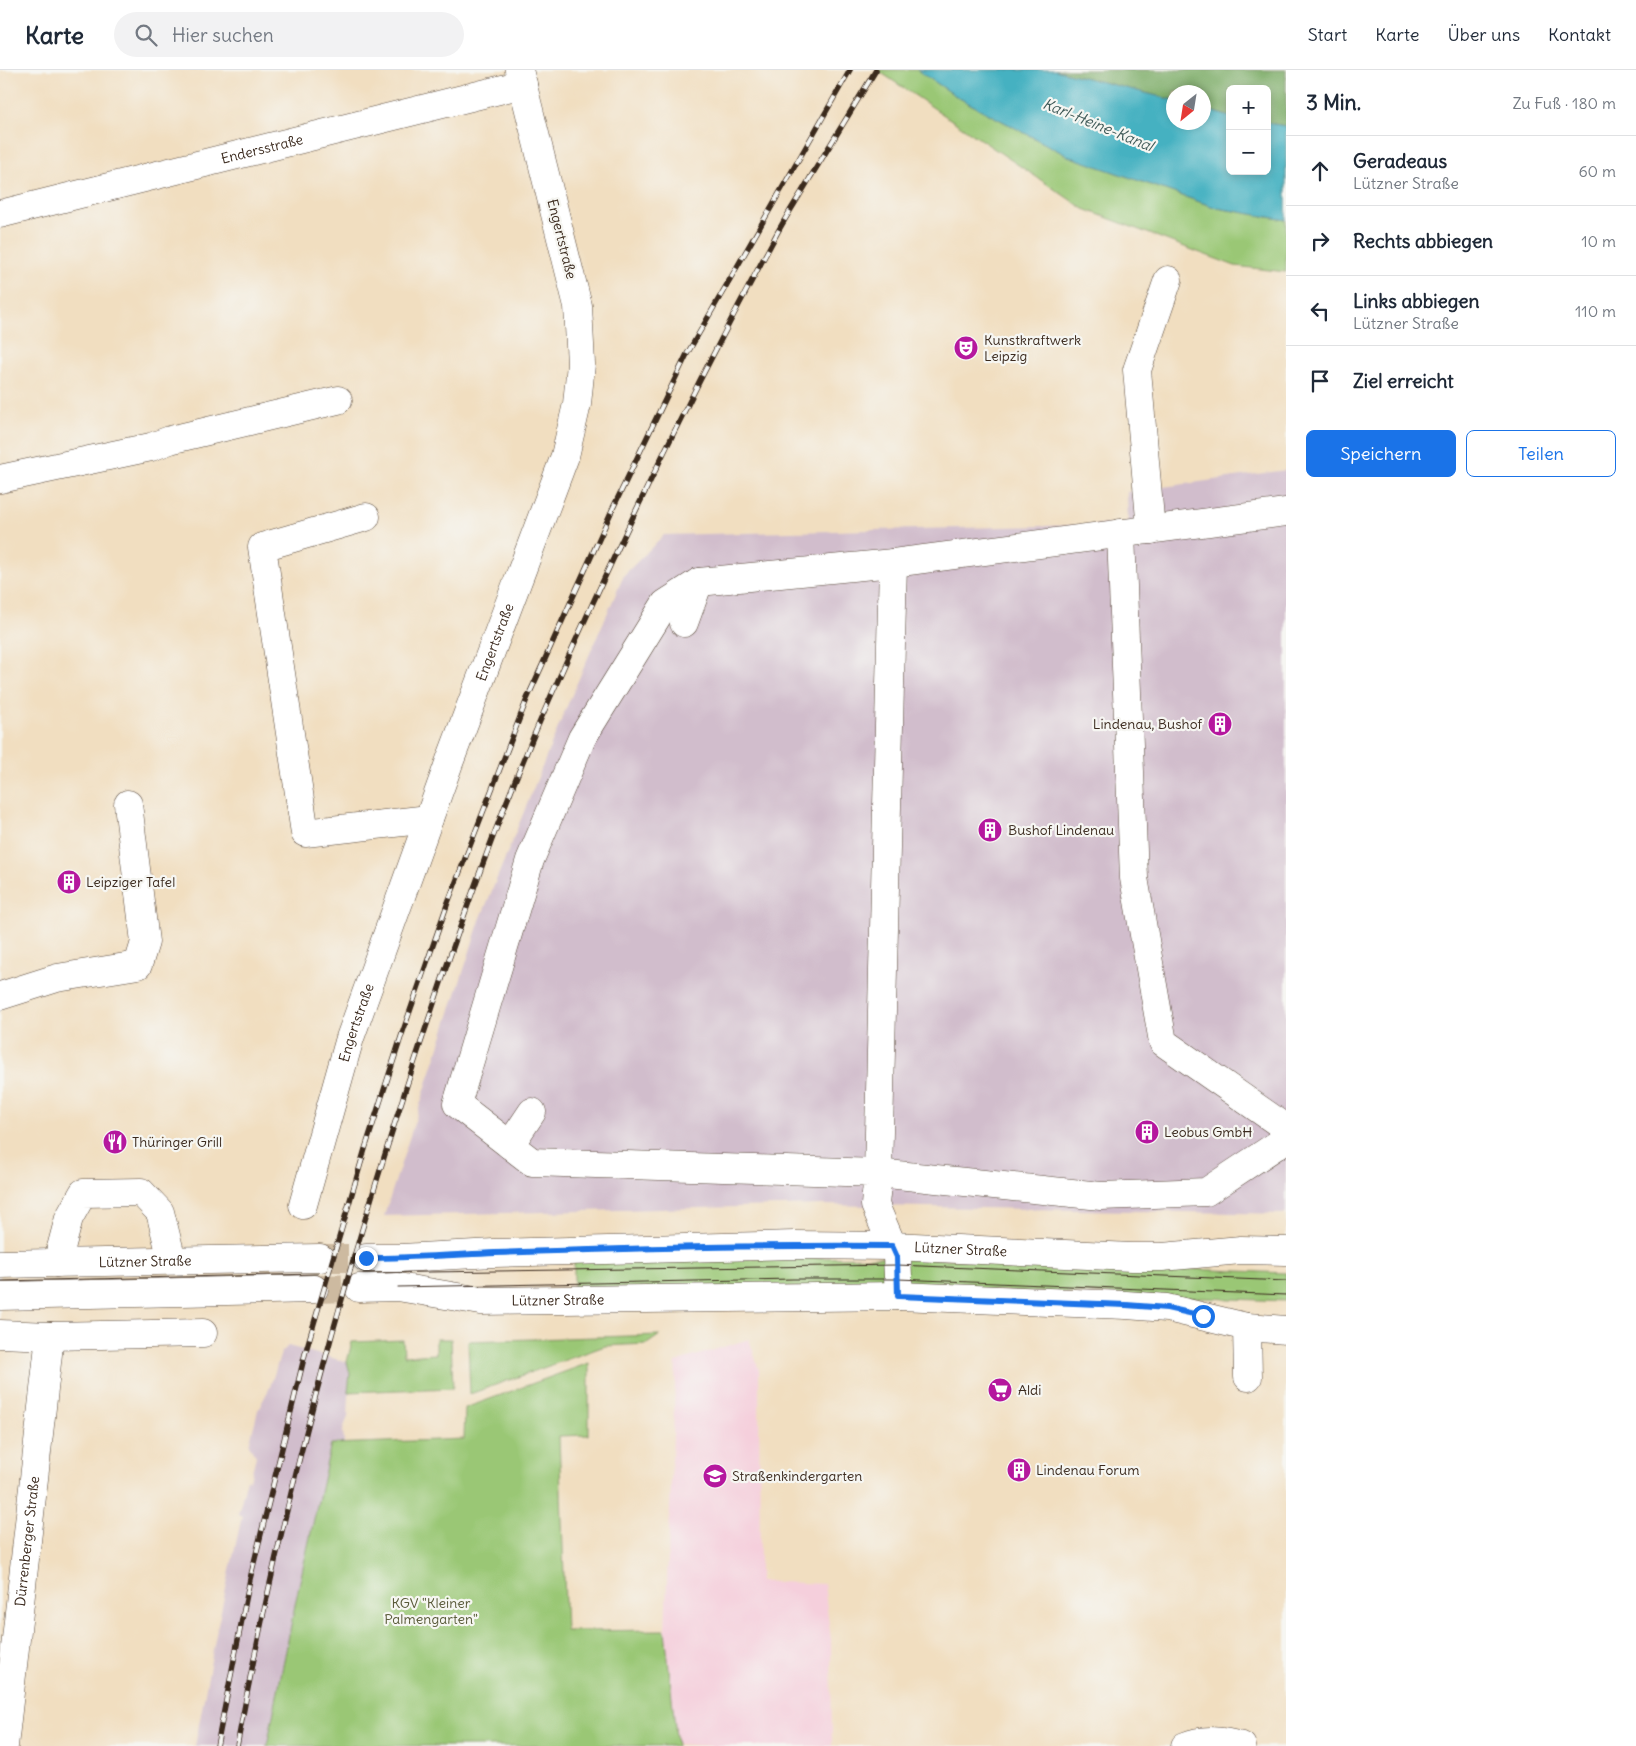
<!DOCTYPE html>
<html lang="de">
<meta charset="utf-8">
<style>
:root{--surface:#fff;--page:#f2f2f3;--text:#1f2937;--muted:#747a83;--line:#e0e1e3;--accent:#1a73e8}
body{margin:0;font-family:Delius,sans-serif;background:var(--page);color:var(--text)}
.controls{position:absolute;right:15px;top:15px;display:grid;overflow:hidden;border-radius:8px;box-shadow:0 2px 8px #0003}
.controls button{width:45px;height:45px;display:grid;place-items:center;padding:0;border:0;border-bottom:1px solid var(--line);background:var(--surface);color:var(--text);font:25px sans-serif}
.compass{position:absolute;left:1166px;top:15px;width:45px;height:45px;border-radius:50%;background:var(--surface);box-shadow:0 2px 8px #0003;rotate:210deg}
.stop{position:absolute;width:15px;height:15px;margin:-11px;border:4px solid #1a73e8;border-radius:50%;background:#fff}
.stop.end{background:#1a73e8;border-color:#fff;box-shadow:0 1px 5px #0008}
.list{margin:0;padding:0;list-style:none}
h2{display:flex;justify-content:space-between;align-items:center;height:65px;margin:0;padding:0 20px;font-size:21px}
h2 small{font-size:16px;font-weight:400;color:var(--muted)}
.list li{display:grid;grid-template-columns:32px 1fr auto;gap:15px;align-items:center;box-sizing:border-box;height:70px;padding:0 20px;border-top:1px solid var(--line)}
.list b{display:block;font-size:19px;white-space:nowrap}
.list p{margin:0;font-size:16px;white-space:nowrap;color:var(--muted)}
.list em{font-size:16px;font-style:normal;color:var(--muted)}
.actions{display:flex;gap:10px;padding:15px 20px}
.actions a{flex:1;padding:11px 0;border:1px solid var(--accent);border-radius:8px;text-align:center;font-size:18px;color:var(--accent)}
.actions .main{background:var(--accent);color:#fff}
.icon{flex:none;width:28px;height:28px;fill:none;stroke:currentColor;stroke-width:2;stroke-linecap:round;stroke-linejoin:round}
.map{position:relative;flex:none;width:1286px;height:1676px;overflow:hidden}
header{display:flex;align-items:center;gap:30px;box-sizing:border-box;height:70px;padding:0 25px;background:var(--surface);border-bottom:1px solid var(--line)}
header strong{font-size:24px}
nav{display:flex;gap:28px;margin-inline-start:auto;font-size:18px}
.search{width:350px;height:45px;background:var(--page);display:flex;align-items:center;gap:12px;box-sizing:border-box;padding:0 18px;border-radius:28px;color:var(--muted);font-size:19px}
main{display:flex}
aside{flex:1;background:var(--surface)}
.map>svg:first-child{display:block}
.built{fill:#f5cfdc}
.industrial{fill:#d1bdcc}
.green{fill:#9ac775;stroke:#6a784a}
.forest{fill:#7bac66;stroke:#5b6b42}
.water{fill:#44b1c1;stroke:#406e70}
.lines{fill:none;stroke-linecap:round;stroke-linejoin:round}
.major-tunnel{stroke:#cdbaa0;stroke-width:28;stroke-dasharray:28 14;stroke-linecap:butt}
.minor-casing{stroke:#564536;stroke-width:29}
.major-casing{stroke:#564536;stroke-width:29}
.minor{stroke:#fff;stroke-width:28}
.major{stroke:#fff;stroke-width:28}
.tram{stroke:#3b2a1e;stroke-width:1}
.rail-casing{stroke:#3b2a1e;stroke-width:5.5}
.rail{stroke:#f6f6f2;stroke-width:4;stroke-dasharray:11;stroke-linecap:butt}
.route{stroke:#1a73e8;stroke-width:6}
.labels{text-anchor:middle;stroke-width:4.5;stroke-linejoin:round;paint-order:stroke}
.street-label{font-size:14px;fill:#3b2a1e;stroke:#f6f6f2}
.poi-label{font-size:14px;fill:#3b2a1e;stroke:#f6f6f2;text-anchor:start}
.park-label{font-size:14px;fill:#585938;stroke:#f6f6f2}
.water-label{font-size:15px;font-style:italic;fill:#3e5957;stroke:#f6f6f2}
</style>
<header>
<strong>Karte</strong>
<div class="search"><svg class="icon" aria-label="search" viewBox="0 0 24 24"><circle cx="10" cy="10" r="6"/><path d="M15 15l6 6"/></svg>Hier suchen</div>
<nav><a>Start</a><a>Karte</a><a>Über uns</a><a>Kontakt</a></nav>
</header>
<main>
<div class="map">
<svg width="1286" height="1676" viewBox="0 0 1286 1676">
<rect width="100%" height="100%" fill="#f6f6f2"/>
<filter id="ink" filterUnits="userSpaceOnUse"><feTurbulence type="fractalNoise" baseFrequency=".02" numOctaves="2"/><feDisplacementMap in="SourceGraphic" scale="10" xChannelSelector="R" yChannelSelector="G"/><feConvolveMatrix kernelMatrix="1 2 1 2 8 2 1 2 1" color-interpolation-filters="sRGB"/></filter>
<filter id="wash" filterUnits="userSpaceOnUse"><feTurbulence type="fractalNoise" baseFrequency=".0096" numOctaves="4" result="noise"/><feDisplacementMap in="SourceGraphic" scale="20" xChannelSelector="R" yChannelSelector="G"/><feGaussianBlur stdDeviation="1.12" result="paint"/><feColorMatrix in="noise" values="0 0 0 0 0 0 0 0 0 0 0 0 0 0 0 0 0 1.4 0 .05"/><feComposite in="paint" operator="in"/></filter>
<g filter="url(#wash)">
<rect width="100%" height="100%" fill="#f1dec0"/>
<path class="built" d="M749,1269l10,31 1,211 64,3 7,56 1,106h-115l-40,-2 -12,-114 11,-268z"/>
<path class="industrial" d="M1286,400v744l-464,-9 -438,11 96,-296 84,-207 60,-138 40,-40 464,-11 -1,-32z
M288,1276l59,16 3,11 -2,44 -5,12 1,15h-13l-33,146 -31,156h-72l21,-112 26,-118 -4,-2 9,-35 3,1 6,-24 -7,-11 9,-35 12,-23 11,-34z"/>
<path class="green" d="M877,0h40l42,28 109,58 149,52 69,12v52l-51,-6 -151,-57z
M897,1187l389,16v28l-388,-14 -324,2v-29z
M660,1265l-13,9 -42,2 -135,48 -2,-53z
M436,1269h15l2,49 -105,4 2,-19 -3,-11 5,-20 51,-2 1,16 32,-2z
M589,1293v72l-30,1 7,195 99,-1 12,116h-410l31,-156 33,-146 133,-5 1,-31z"/>
<path class="forest" d="M1055,0h231v56l-19,-3v-34h-37v28l-26,-8v-17h-30l-1,8z"/>
<path class="water" d="M917,0h138l118,30 1,22h30v-13l26,8v54h37v-48l19,3v94l-69,-12 -149,-52 -109,-58z"/>
</g>
<g filter="url(#ink)">
<g class="lines">
<path class="major-tunnel" d="M320,1188h46
M314,1219l45,-1"/>
<defs>
<g id="minor">
<path id="s1" d="M0,144l523,-130"/>
<path d="M0,409l151,-32 19,-7 168,-40"/>
<path d="M1286,442l-393,51 -15,610 223,23 105,-4 80,-53"/>
<path d="M366,447l-104,30 43,286 124,-14"/>
<path d="M1151,460l-14,-160 31,-90"/>
<path d="M1121,463l13,345 29,164 123,86"/>
<path d="M893,493l-194,19 -34,22 -83,134 -52,122 -73,244 75,58 346,11 -3,32 22,52 2,39"/>
<path d="M684,553l15,-41"/>
<path d="M0,926l57,-18 81,-13 7,-23 -17,-138"/>
<path d="M510,1075l22,-33"/>
<path id="s2" d="M303,1135l47,-167 99,-275 116,-307 12,-52 4,-40 -3,-58 -59,-236"/>
<path d="M57,1193l12,-45 14,-25 58,-1 19,20 12,48"/>
<path d="M1247,1257l1,50"/>
<path d="M0,1264l50,2 153,-3"/>
<path id="s3" d="M4,1676l46,-410"/>
<path d="M1185,1676c19,-8 38,-5 57,0"/>
</g>
<g id="major">
<path id="s4" d="M366,1188h35l93,-5 301,-8 97,1 240,11h30l79,-7 45,1"/>
<path id="s5" d="M0,1194l320,-6"/>
<path id="s6" d="M359,1218l39,-1 83,14 418,-5 227,9 41,3 80,19 39,3"/>
<path d="M0,1226l314,-7"/>
</g>
</defs>
<use href="#minor" class="minor-casing"/>
<use href="#major" class="major-casing"/>
<use href="#minor" class="minor"/>
<use href="#major" class="major"/>
<path class="tram" d="M363,1203l534,-8 389,16
M0,1211l318,-7
M398,1217l395,-8h105l388,16"/>
<defs>
<path id="rail" d="M217,1676l33,-167 55,-225 60,-205 37,-115 45,-129 80,-206 86,-191 74,-154 163,-284
M237,1676c41,-223 99,-442 169,-658 42,-129 86,-259 141,-383 69,-157 144,-313 226,-464 11,-22 25,-42 37,-63 22,-36 44,-72 66,-108"/>
</defs>
<use href="#rail" class="rail-casing"/>
<use href="#rail" class="rail"/>
</g>
</g>
<g class="lines" filter="url(#ink)">
<path class="route" d="M366,1188c43,0 86,-3 129,-5 132,-5 265,-8 397,-7l5,11 1,39 228,9 41,3 36,8"/>
</g>
<defs>
<symbol id="theatre-disc" viewBox="-11 -11 22 22"><circle r="9.5" fill="#b5179e" stroke="#f6f6f2"/><path d="M-5-5.5Q0-4 5-5.5V0Q5 5 0 6Q-5 5-5 0ZM-3.3-2.5H-1v1.5H-3.3ZM1-2.5H3.3v1.5H1ZM-2.8 1Q0 5.5 2.8 1Z" fill="#fff"/></symbol>
<symbol id="building-disc" viewBox="-11 -11 22 22"><circle r="9.5" fill="#b5179e" stroke="#f6f6f2"/><path d="M-4-6H4V6H1V3H-1V6H-4ZM-2.5-4.3h1.7v1.8h-1.7ZM.8-4.3h1.7v1.8H.8ZM-2.5-1h1.7V.8h-1.7ZM.8-1h1.7V.8H.8Z" fill="#fff"/></symbol>
<symbol id="restaurant-disc" viewBox="-11 -11 22 22"><circle r="9.5" fill="#b5179e" stroke="#f6f6f2"/><path d="M-5-6h1v4h1v-4h1v4h1v-4h1v5L-1.5 .5V6h-2V.5L-5-1ZM5-6V6H3V1.5H1.5Q1.5-4 5-6Z" fill="#fff"/></symbol>
<symbol id="supermarket-disc" viewBox="-11 -11 22 22"><circle r="9.5" fill="#b5179e" stroke="#f6f6f2"/><path d="M-6-5.5h2.5l.6 2H6L4.5 2H-2.5L-4.4-4H-6ZM-1.5 3.2a1.3 1.3 0 1 0 .1 0ZM3 3.2a1.3 1.3 0 1 0 .1 0Z" fill="#fff"/></symbol>
<symbol id="school-disc" viewBox="-11 -11 22 22"><circle r="9.5" fill="#b5179e" stroke="#f6f6f2"/><path d="M0-5L7-2L0 1L-7-2ZM-4 1L0 2.5L4 1V4Q0 6-4 4Z" fill="#fff"/></symbol>
</defs>
<g fill-rule="evenodd">
<use href="#theatre-disc" x="952" y="264" width="28" height="28"/>
<use href="#building-disc" x="1206" y="640" width="28" height="28"/>
<use href="#building-disc" x="976" y="746" width="28" height="28"/>
<use href="#building-disc" x="55" y="798" width="28" height="28"/>
<use href="#building-disc" x="1133" y="1048" width="28" height="28"/>
<use href="#restaurant-disc" x="101" y="1058" width="28" height="28"/>
<use href="#supermarket-disc" x="986" y="1306" width="28" height="28"/>
<use href="#building-disc" x="1005" y="1386" width="28" height="28"/>
<use href="#school-disc" x="701" y="1392" width="28" height="28"/>
</g>
<g class="labels">
<g class="street-label">
<text dy="5" stroke="none"><textPath href="#s1" startOffset="270">Endersstraße</textPath></text>
<text transform="translate(562 169) rotate(76)" y="5">Engertstraße</text>
<text dy="5" stroke="none"><textPath href="#s2" startOffset="595">Engertstraße</textPath></text>
<text dy="5" stroke="none"><textPath href="#s2" startOffset="190">Engertstraße</textPath></text>
<text dy="5" stroke="none"><textPath href="#s4" startOffset="595">Lützner Straße</textPath></text>
<text dy="5" stroke="none"><textPath href="#s5" startOffset="145">Lützner Straße</textPath></text>
<text dy="5" stroke="none"><textPath href="#s6" startOffset="200">Lützner Straße</textPath></text>
<text dy="5" stroke="none"><textPath href="#s3" startOffset="206">Dürrenberger Straße</textPath></text>
</g>
<g class="poi-label">
<text x="984" y="275">Kunstkraftwerk<tspan x="984" dy="16">Leipzig</tspan></text>
<text x="1202" y="659" text-anchor="end">Lindenau, Bushof</text>
<text x="1008" y="765">Bushof Lindenau</text>
<text x="86" y="817">Leipziger Tafel</text>
<text x="1164" y="1067">Leobus GmbH</text>
<text x="132" y="1077">Thüringer Grill</text>
<text x="1018" y="1325">Aldi</text>
<text x="1036" y="1405">Lindenau Forum</text>
<text x="732" y="1411">Straßenkindergarten</text>
</g>
<g class="park-label">
<text x="431" y="1538">KGV "Kleiner<tspan x="431" dy="16">Palmengarten"</tspan></text>
</g>
<g class="water-label">
<text transform="translate(1098 55) rotate(22)" y="5">Karl-Heine-Kanal</text>
</g>
</g>
</svg>
<div class="controls">
<button>+</button>
<button>−</button>
</div>
<svg class="compass" viewBox="-18 -18 36 36"><path d="M0-13l5 13h-10z" fill="#e53935"/><path d="M0 13l5-13h-10z" fill="#747a83"/></svg>
<div class="stop" style="left:1203px;top:1246px"></div>
<div class="stop end" style="left:366px;top:1188px"></div>
</div>
<aside>
<h2>3 Min.<small>Zu Fuß · 180 m</small></h2>
<ul class="list">
<li><svg class="icon" aria-label="ahead" viewBox="0 0 24 24"><path d="M12 20V5M6 11l6-6 6 6"/></svg><div><b>Geradeaus</b><p>Lützner Straße</p></div><em>60 m</em></li>
<li><svg class="icon" aria-label="right" viewBox="0 0 24 24"><path d="M7 20v-9h11M14 6l5 5-5 5"/></svg><div><b>Rechts abbiegen</b></div><em>10 m</em></li>
<li><svg class="icon" aria-label="left" viewBox="0 0 24 24"><path d="M17 20v-9H6M10 6l-5 5 5 5"/></svg><div><b>Links abbiegen</b><p>Lützner Straße</p></div><em>110 m</em></li>
<li><svg class="icon" aria-label="arrive" viewBox="0 0 24 24"><path d="M6 21V4h12l-3 4 3 4H6"/></svg><div><b>Ziel erreicht</b></div></li>
</ul>
<div class="actions"><a class="main">Speichern</a><a>Teilen</a></div>
</aside>
</main>
